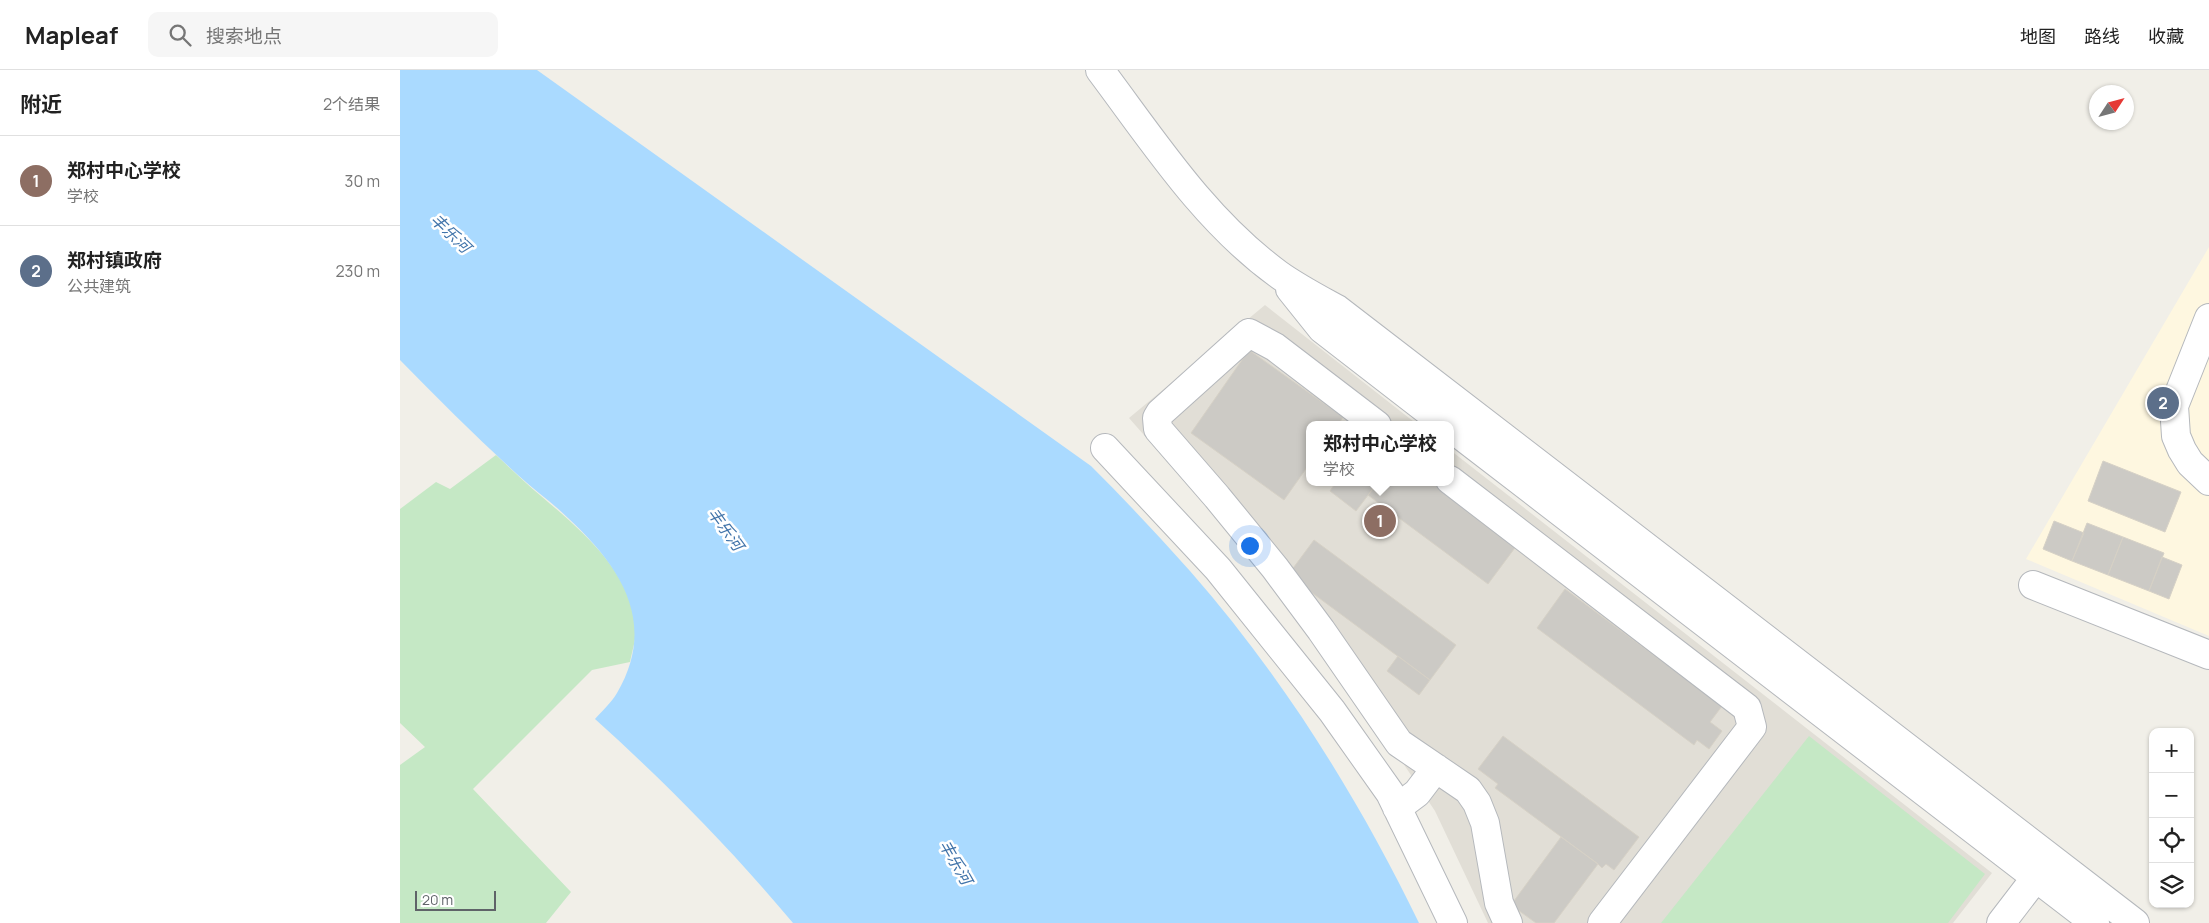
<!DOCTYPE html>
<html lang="zh">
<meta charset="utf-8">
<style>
:root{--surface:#fff;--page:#f6f6f6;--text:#222;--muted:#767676;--line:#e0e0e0;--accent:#ea4335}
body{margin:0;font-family:Manrope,"Noto Sans SC",sans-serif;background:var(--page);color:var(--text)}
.controls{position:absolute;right:15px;bottom:15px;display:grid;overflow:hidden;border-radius:10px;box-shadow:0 1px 4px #0004}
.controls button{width:45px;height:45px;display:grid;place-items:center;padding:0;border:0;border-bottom:1px solid var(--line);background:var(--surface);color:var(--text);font:25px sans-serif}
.compass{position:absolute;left:1689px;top:15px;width:45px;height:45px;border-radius:50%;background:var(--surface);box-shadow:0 1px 4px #0004;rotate:54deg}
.scale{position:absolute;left:15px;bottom:12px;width:81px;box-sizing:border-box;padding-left:5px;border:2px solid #5f6368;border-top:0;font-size:14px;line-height:18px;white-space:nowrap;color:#5f6368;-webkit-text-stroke:4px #fff;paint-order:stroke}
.you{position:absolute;left:849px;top:475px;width:18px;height:18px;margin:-12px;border:4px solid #fff;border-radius:50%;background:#1a73e8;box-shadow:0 0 0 8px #1a73e833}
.badge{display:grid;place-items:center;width:32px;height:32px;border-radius:50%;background:var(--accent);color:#fff;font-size:16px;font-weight:700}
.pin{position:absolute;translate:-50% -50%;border:2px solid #fff;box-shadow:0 1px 5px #0006}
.popup{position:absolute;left:906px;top:351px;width:148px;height:65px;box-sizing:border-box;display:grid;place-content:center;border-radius:10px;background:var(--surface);filter:drop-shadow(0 1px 4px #0005);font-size:16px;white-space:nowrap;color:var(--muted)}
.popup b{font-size:19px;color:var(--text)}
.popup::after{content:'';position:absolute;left:50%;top:100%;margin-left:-10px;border:10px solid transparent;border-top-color:var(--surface)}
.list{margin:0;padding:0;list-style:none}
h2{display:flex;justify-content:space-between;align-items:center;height:65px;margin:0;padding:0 20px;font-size:21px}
h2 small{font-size:16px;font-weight:400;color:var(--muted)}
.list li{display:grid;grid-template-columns:32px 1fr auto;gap:15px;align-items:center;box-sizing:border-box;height:90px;padding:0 20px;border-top:1px solid var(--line)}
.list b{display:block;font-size:19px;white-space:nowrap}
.list p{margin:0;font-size:16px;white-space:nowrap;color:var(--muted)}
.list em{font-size:16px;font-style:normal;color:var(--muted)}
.icon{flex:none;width:28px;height:28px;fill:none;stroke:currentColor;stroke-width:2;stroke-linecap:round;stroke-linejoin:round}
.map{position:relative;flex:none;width:1809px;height:853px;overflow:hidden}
header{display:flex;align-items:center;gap:30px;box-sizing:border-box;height:70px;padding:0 25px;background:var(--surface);border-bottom:1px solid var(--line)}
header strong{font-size:24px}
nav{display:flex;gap:28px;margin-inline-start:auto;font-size:18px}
.search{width:350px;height:45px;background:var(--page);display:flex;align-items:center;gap:12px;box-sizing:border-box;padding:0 18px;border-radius:10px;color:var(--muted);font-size:19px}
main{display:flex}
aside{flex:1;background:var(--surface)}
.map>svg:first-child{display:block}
.commercial{fill:#fef7e0}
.education{fill:#e1ded6}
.green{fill:#c5e8c5}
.water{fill:#aadaff}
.building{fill:#cccac5;stroke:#d6d1c6}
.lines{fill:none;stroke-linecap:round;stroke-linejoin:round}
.minor-casing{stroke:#b5b8bc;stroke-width:30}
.minor{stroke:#fff;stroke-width:28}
.labels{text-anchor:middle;stroke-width:5;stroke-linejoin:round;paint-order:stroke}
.water-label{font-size:16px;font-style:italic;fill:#4174aa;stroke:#fff}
</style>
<header>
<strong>Mapleaf</strong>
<div class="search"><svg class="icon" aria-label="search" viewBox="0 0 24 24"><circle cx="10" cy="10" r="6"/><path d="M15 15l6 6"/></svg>搜索地点</div>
<nav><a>地图</a><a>路线</a><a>收藏</a></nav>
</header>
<main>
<aside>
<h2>附近<small>2个结果</small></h2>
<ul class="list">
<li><span class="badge" style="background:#8d6e63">1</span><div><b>郑村中心学校</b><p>学校</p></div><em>30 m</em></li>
<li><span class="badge" style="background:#5c6f8a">2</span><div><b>郑村镇政府</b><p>公共建筑</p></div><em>230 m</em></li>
</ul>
</aside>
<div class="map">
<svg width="1809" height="853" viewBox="0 0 1809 853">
<rect width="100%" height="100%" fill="#f1efe8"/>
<path class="commercial" d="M1809,177v389l-183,-77z"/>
<path class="education" d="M865,235l153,120h-108v57h140v-32l542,423 -39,50h-465l-53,-112 -125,-187 -181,-206z"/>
<path class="green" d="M96,385c15,14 29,28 45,41 40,34 91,76 95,133 0,10 -4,23 -6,33l-38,8 -119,119 98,103 -25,31h-146v-158l25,-18 -25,-24v-214l36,-27 14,7z
M1409,666l176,138 -37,49h-287z"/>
<path class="water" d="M0,0h137l554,396c34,34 67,69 99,105 92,105 168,226 229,352h-626c-61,-73 -127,-140 -198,-204 7,-8 16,-16 22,-26 41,-70 4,-126 -49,-175 -15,-15 -33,-27 -49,-42 -41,-37 -80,-76 -119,-116z"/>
<path class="building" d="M849,280l94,67 -5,8h-28v38l-26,37 -93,-67z
M1703,391l78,31 -16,40 -77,-31z
M936,412h42l-22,29 -26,-20z
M978,412h55l84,63 -29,39 -120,-89z
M1654,451l30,12 -12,28 -29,-12z
M1687,453l36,14 -15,38 -36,-14z
M1723,467l41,16 -15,38 -41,-16z
M914,470l142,105 -26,35 -142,-105z
M1762,487l20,8 -13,34 -20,-8z
M1165,519l157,117 -12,16 12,9 -13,18 -12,-9 -3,5 -157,-117z
M998,586l32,24 -11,15 -32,-24z
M1103,666l136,101 -25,33 -8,-6 -4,4 -4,-4 -103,-76 3,-4 -20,-15z
M1161,767l37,27 -44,59h-18l-25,-18z"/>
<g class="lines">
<defs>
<path id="minor" d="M700,0c54,72 104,150 178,204 18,13 39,24 59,35l798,614
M890,219l32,40 124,96
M1809,248l-35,88 2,30 6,14 8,13 19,18
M977,355l-102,-78 -26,-14 -89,80 -3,5 1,11 59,68 58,71 46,62 78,113 69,47 9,13 8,20 14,80 9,20
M1050,357l645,496
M705,378l113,121 114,142 58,82 63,130
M1050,410l297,228 5,19 -150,196
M1633,515l176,70
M997,738l20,-15 19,-25
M1601,853l46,-60"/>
</defs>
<use href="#minor" class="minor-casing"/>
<use href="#minor" class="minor"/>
</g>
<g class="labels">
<g class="water-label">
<text transform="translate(51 163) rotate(44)" y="6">丰乐河</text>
<text transform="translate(326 459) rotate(54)" y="6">丰乐河</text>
<text transform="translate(556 792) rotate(60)" y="6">丰乐河</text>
</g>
</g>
</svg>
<div class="controls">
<button>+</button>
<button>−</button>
<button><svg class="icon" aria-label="locate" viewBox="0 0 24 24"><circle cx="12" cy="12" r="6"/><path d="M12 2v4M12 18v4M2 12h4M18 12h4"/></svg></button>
<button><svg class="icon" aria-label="layers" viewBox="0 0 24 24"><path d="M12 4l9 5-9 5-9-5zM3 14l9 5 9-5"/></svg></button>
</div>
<svg class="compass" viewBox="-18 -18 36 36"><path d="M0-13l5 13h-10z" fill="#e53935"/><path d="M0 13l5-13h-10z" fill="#767676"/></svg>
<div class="scale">20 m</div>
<div class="you"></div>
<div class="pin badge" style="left:980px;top:451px;background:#8d6e63">1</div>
<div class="popup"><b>郑村中心学校</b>学校</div>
<div class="pin badge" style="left:1763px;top:333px;background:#5c6f8a">2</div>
</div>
</main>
